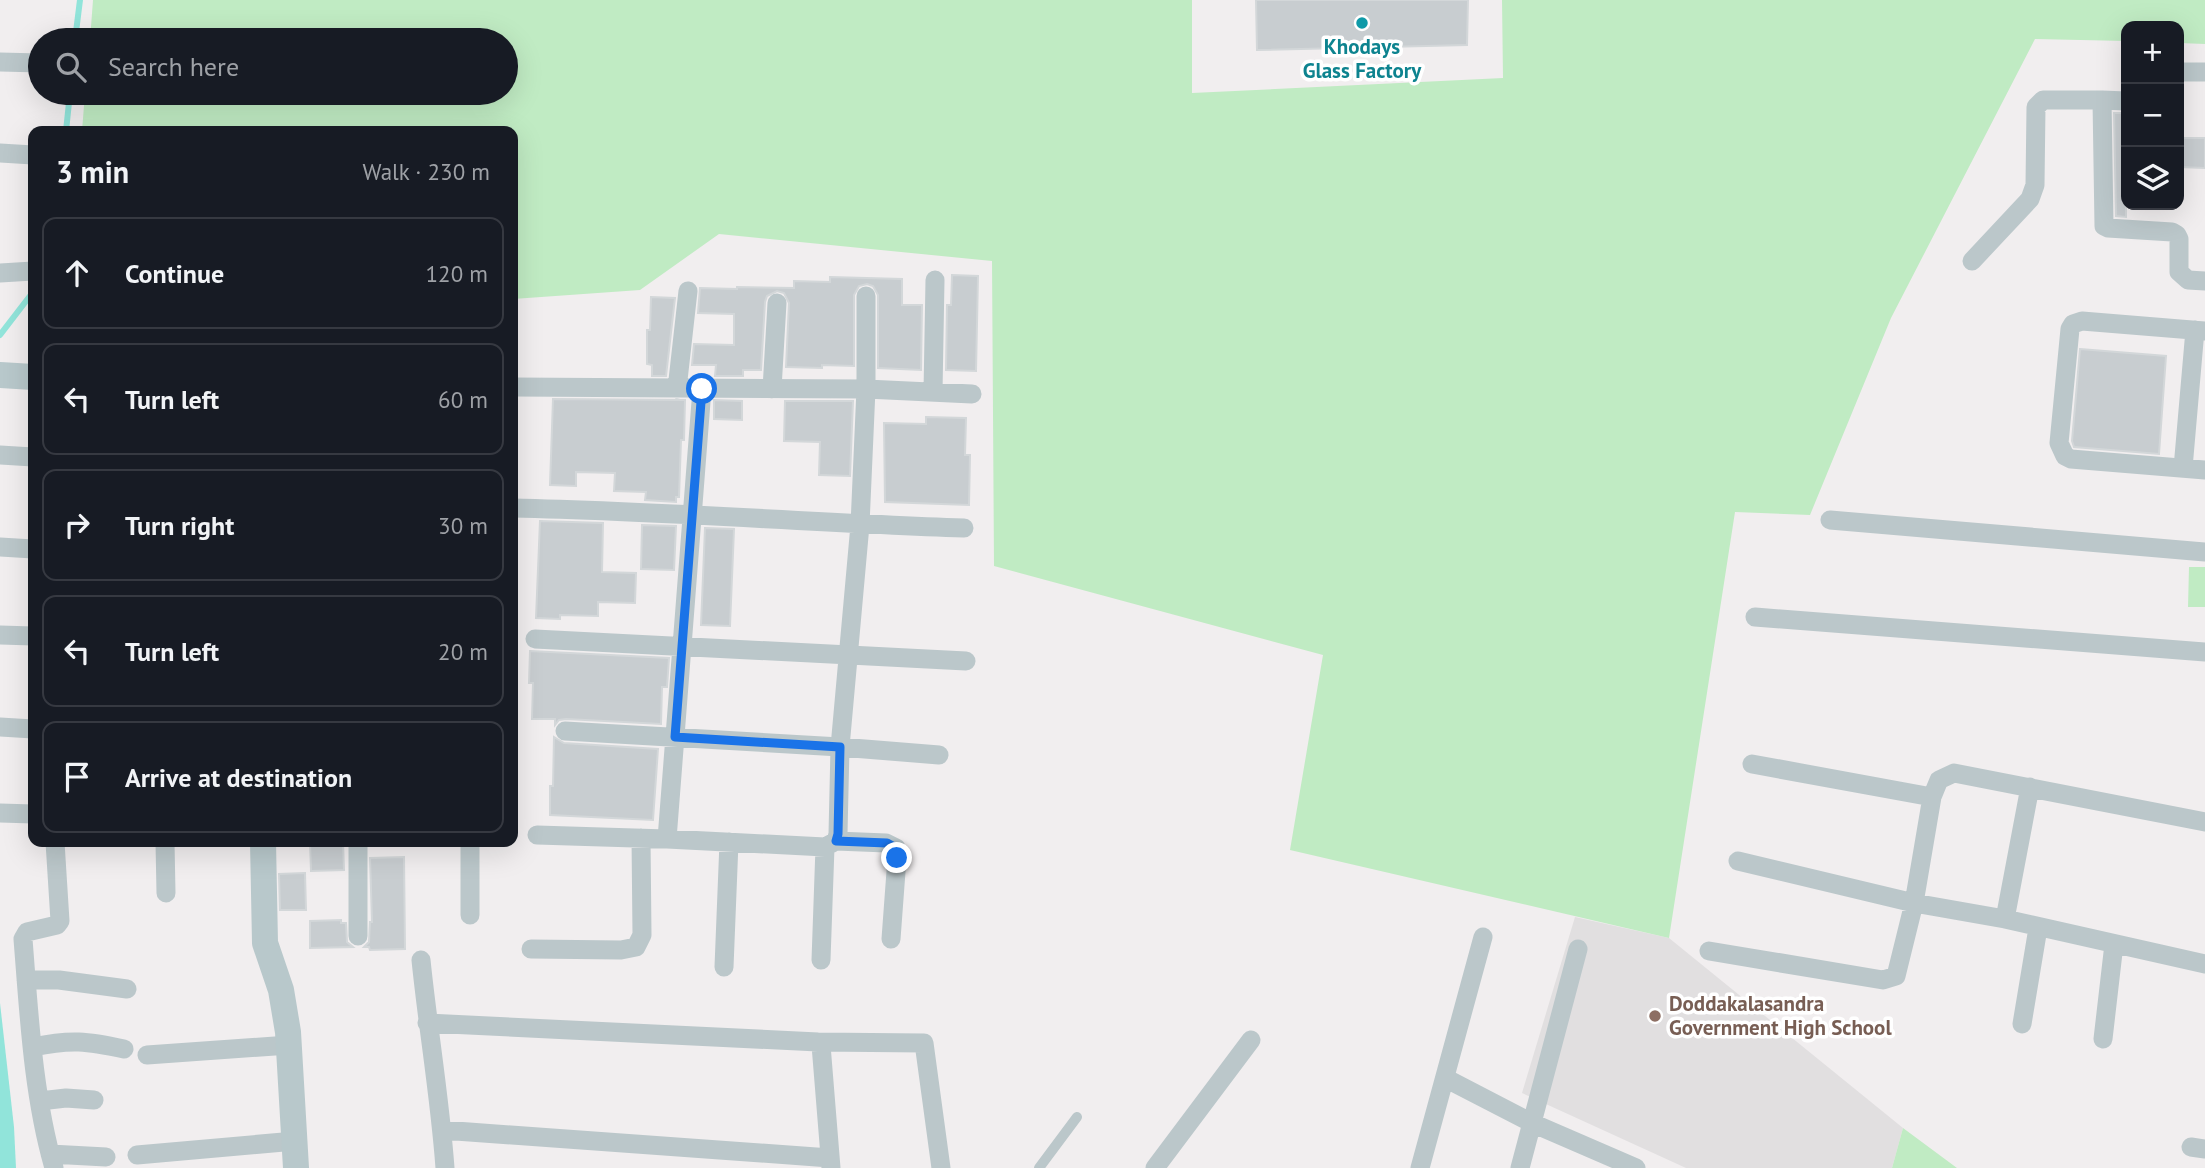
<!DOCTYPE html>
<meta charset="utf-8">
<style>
:root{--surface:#171b24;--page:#20242c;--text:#f1f3f6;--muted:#9ea1a6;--line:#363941}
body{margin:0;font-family:"PT Sans",sans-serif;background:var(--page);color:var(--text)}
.controls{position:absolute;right:21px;top:21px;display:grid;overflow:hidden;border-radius:14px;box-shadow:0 7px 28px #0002}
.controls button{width:63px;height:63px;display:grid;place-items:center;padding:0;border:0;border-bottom:2px solid var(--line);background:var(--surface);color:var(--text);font:35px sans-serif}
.stop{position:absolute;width:21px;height:21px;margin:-16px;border:5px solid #1a73e8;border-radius:50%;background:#fff}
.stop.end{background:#1a73e8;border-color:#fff;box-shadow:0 2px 7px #0008}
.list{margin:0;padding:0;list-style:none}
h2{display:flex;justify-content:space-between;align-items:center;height:91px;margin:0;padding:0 28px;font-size:30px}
h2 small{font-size:23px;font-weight:400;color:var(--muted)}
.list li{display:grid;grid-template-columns:46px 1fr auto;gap:21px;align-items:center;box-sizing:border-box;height:112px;margin:0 14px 14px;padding:0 14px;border:2px solid var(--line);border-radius:14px}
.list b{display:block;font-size:26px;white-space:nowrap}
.list em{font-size:23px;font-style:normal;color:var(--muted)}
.icon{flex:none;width:38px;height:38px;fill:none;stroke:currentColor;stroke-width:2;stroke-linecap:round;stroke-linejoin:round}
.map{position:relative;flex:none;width:2205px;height:1168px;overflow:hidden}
.search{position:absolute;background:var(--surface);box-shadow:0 7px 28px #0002;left:28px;top:28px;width:490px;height:77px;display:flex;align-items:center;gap:18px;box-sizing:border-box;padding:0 24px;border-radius:38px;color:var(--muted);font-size:26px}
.panel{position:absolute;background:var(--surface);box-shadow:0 7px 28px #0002;left:28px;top:126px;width:490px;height:721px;border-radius:14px}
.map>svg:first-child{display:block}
.education{fill:#e1dfe0}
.green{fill:#c0ebc3}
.water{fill:#91e4da}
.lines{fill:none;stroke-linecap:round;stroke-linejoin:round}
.stream{stroke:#91e4da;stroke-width:6}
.building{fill:#c8cdd0;stroke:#d3d7d9;stroke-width:2}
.lane{stroke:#bbc7ca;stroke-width:10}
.street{stroke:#bbc7ca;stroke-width:19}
.secondary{stroke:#b8c8cb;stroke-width:26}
.route{stroke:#1a73e8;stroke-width:9}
.culture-dot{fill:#0f9aa8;stroke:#fff;stroke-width:2.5}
.education-dot{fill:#8d6e63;stroke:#fff;stroke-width:2.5}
.labels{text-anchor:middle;stroke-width:7;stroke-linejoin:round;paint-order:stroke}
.culture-label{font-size:21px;font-weight:bold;fill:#0d838f;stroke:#fff}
.education-label{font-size:21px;font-weight:bold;fill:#785e54;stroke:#fff;text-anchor:start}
</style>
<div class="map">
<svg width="2205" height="1168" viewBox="0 0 2205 1168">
<rect width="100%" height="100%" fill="#f1eeef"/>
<path class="education" d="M1575,917l94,21 234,190 -11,40h-206l-164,-75z"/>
<path class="green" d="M93,0h1099v93l311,-15 -1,-78h703v44l-26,-1v-17h-53v15l-91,-2 -144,279 -81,197 -75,-3 -66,426 -379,-88 33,-195 -329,-89 -2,-305 -273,-27 -79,56 -127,9v-168h-431l3,-38h421v-53h-416z
M2189,567h16v40h-17z
M1903,1128l54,40h-65z"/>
<path class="water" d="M0,1003l14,124 2,41h-16z"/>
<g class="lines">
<path class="stream" d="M75,40l5,-40
M66,131l4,-38
M0,335l33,-43"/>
</g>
<path class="building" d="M1256,0h212l-1,45 -210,5z
M2114,113h12v104l-10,-1z
M2179,138h26v30l-26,-1z
M952,275l26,1 -2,95 -30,-1 1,-65h4z
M830,277l72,2v26h20l-1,65 -43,-2v-73l-5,-9 -6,-2 -8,2 -5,9v71l-32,-1v3l-36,-1 3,-64 -5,-10 -7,-2 -10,5 -2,6 -4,68h-18v6h-28l1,-11h-24l2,-21 40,1v-31l-36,-1 2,-25 37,1v-2l57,1v-7l36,1z
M651,297l24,1 -9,78h-14v-11l-5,-1v-34h3z
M2080,349l86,7 -7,98 -85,-7 -2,-6z
M553,399l132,1 -1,40h-3l-2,57h-3v5l-31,-2 1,-8 -32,-1 1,-18 -39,-1v14l-26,-1z
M714,400l28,1v19l-28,-1z
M785,401h68l-3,75 -31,-1 1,-33 -36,-1z
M926,417l40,1 -1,37h5l-1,50 -84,-3 -1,-79 42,1z
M540,521l63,2 -1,49 34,1 -1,30 -37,-1v14l-38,-1v4l-24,-1z
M642,525l34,1 -2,44 -33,-1z
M705,528l29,1 -4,97 -29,-1z
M530,651l139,7 -2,29h-5l-1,37 -95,-5 -7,1 -4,5v-6h-23l1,-36h-4z
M554,737l10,6 94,6 -5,71 -103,-5v-29h3z
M310,842h33l1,28 -33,1z
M404,857l1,92 -35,1 -1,-3h-5l5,-5 1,-20h2l-2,-64z
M305,873l1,37h-26l-1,-36z
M341,920v3h5l1,19 6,5 -43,1v-27z"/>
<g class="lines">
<path class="lane" d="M1039,1168l38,-51"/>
<path class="street" d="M0,62l40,1
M2179,72h26
M2126,101l-24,-1 2,126 4,2 64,4 5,3 2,4v33l9,8 17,1
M0,153l33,2
M1972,261l58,-62 5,-14 1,-78 7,-7h59
M0,273l33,-2
M2205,331l-123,-10 -9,3 -3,5 -11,114 6,13 6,3 134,11
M513,387l353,2 106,5
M677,389l11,-98
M772,389l5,-86
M933,392l2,-112
M0,455l33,2
M2183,468l12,-138
M513,508c150,3 300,15 451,20
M1830,520l375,32
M0,547l33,2
M1755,617l450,35
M0,635l33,1
M535,639l431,22
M0,727l33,2
M565,731l275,16 99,8
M1752,764l180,33
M0,813l33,1
M537,835l130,4 158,8 11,-6 2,-7 2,-87 20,-222 6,-136v-93
M667,839l35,-450
M836,841l50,2 10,5 1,10 -6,81
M165,842l1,51
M470,842v73
M1738,861l176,42 91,16 200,45
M2005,919l25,-132
M358,936v-94
M531,949l90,1 15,-3 6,-12 -1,-97
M1709,951l174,29 13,-4 18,-73 18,-106 7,-17 15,-7 251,49
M421,960c7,69 19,138 24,208
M821,960l4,-113
M724,967l5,-125
M26,980h33l68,9
M427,1023l391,19 106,1 17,125
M2022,1024l16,-96
M2103,1039l11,-95
M818,1042l3,3 10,123
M33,1047c38,-8 54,-6 91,2
M147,1055l142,-10
M1445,1078l87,45 104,45
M40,1101l26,-3 28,2
M442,1130l388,28
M2191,1147l14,2
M50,1154l56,3
M137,1155l158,-14
M54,1168c-21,-72 -25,-154 -31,-229l4,-7 30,-7 3,-4 -5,-79
M1155,1168l96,-128
M1420,1168l63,-231
M1520,1168l58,-219"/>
<path class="secondary" d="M0,375l33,2
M263,842l2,101 16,47 7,42 8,136"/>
</g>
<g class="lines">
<path class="route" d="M702,389l-27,348 165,10 -2,87 -2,7 51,2 9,5 1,10"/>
</g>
<circle class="culture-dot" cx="1362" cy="23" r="7"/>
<circle class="education-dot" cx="1655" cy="1016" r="7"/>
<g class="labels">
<g class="culture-label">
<text x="1362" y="54">Khodays<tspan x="1362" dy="24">Glass Factory</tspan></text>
</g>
<g class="education-label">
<text x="1669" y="1011">Doddakalasandra<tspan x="1669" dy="24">Government High School</tspan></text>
</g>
</g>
</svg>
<div class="controls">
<button>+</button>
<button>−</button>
<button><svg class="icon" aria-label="layers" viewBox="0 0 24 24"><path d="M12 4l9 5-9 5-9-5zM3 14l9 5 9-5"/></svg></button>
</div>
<div class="stop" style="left:702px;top:389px"></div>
<div class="stop end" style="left:897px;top:858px"></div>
<div class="search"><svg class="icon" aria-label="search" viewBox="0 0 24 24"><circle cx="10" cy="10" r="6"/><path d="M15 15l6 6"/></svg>Search here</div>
<section class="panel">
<h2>3 min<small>Walk · 230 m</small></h2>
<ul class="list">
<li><svg class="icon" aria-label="ahead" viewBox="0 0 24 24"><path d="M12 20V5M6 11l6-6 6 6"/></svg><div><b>Continue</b></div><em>120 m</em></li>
<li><svg class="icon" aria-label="left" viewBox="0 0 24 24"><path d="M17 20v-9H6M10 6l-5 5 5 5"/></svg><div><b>Turn left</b></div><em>60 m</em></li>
<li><svg class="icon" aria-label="right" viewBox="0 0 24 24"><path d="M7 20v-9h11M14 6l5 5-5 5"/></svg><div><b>Turn right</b></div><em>30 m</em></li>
<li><svg class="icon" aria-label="left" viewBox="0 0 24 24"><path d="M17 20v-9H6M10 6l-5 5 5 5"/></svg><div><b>Turn left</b></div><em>20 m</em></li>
<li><svg class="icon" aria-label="arrive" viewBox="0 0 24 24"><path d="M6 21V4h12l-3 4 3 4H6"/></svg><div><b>Arrive at destination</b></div></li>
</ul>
</section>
</div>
